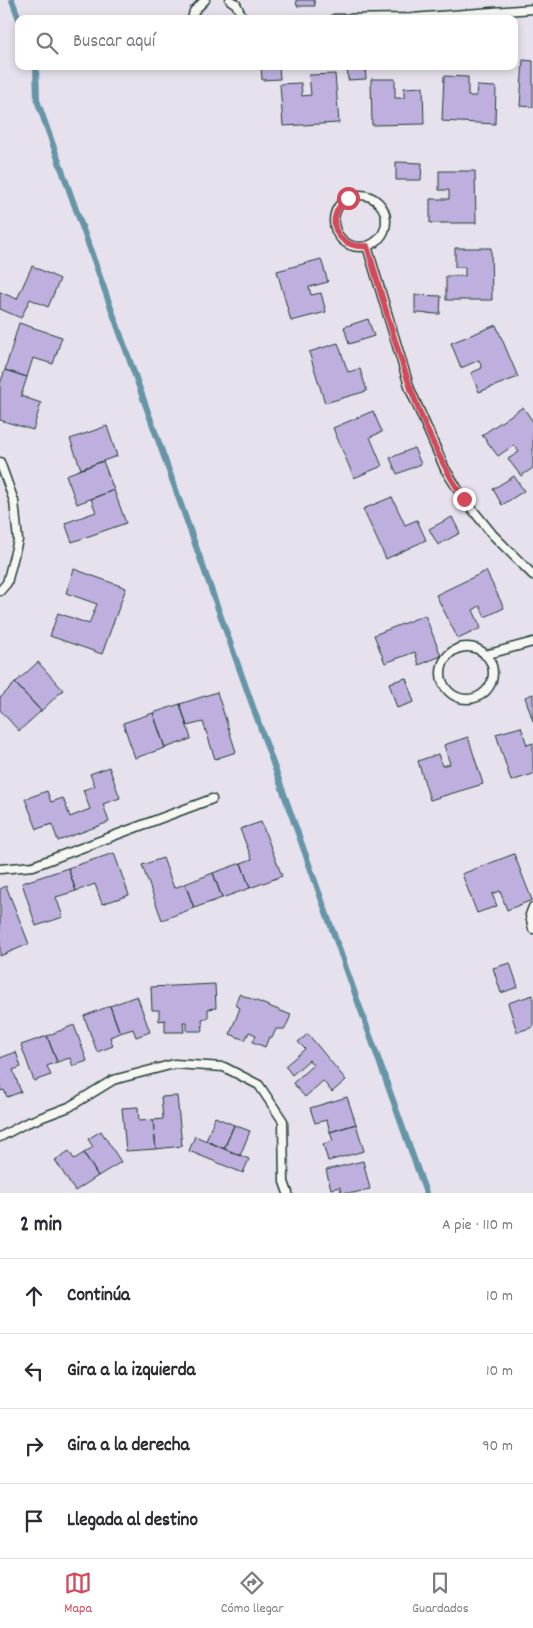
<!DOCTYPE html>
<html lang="es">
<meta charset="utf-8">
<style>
:root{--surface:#fff;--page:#f7f7f7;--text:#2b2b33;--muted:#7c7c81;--line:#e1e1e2;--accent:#d1495b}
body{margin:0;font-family:Dekko,sans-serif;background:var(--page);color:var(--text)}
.stop{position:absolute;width:15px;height:15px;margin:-11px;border:4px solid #d1495b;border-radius:50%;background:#fff}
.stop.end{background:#d1495b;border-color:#fff;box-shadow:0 1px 5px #0008}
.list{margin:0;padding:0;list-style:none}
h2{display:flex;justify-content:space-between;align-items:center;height:65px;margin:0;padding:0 20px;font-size:21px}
h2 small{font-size:16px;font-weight:400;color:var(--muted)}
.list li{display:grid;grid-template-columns:32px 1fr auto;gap:15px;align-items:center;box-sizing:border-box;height:75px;padding:0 20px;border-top:1px solid var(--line)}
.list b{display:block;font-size:19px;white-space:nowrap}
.list em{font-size:16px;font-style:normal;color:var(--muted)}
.icon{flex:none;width:28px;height:28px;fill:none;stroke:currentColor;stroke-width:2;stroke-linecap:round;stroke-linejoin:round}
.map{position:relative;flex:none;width:533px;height:1193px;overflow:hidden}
.search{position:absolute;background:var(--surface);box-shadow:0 2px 8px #0003;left:15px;right:15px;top:15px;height:55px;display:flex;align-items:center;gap:12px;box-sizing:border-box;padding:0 18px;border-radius:10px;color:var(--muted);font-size:19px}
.sheet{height:365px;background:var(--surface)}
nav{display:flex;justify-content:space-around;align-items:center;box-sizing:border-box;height:70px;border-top:1px solid var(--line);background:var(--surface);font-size:14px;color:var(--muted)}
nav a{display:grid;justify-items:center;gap:2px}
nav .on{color:var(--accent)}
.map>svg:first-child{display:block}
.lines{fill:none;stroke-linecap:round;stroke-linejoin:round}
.stream{stroke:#6595a7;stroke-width:6}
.building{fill:#bfafdf;stroke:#1f3d34}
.service-casing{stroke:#1f3d34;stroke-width:11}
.service{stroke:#f6f6f2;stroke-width:8}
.route{stroke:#d1495b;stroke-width:6}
</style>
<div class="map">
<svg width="533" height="1193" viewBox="0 0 533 1193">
<rect width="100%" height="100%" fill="#e6e1ec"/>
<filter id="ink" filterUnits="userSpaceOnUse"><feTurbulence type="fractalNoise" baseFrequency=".02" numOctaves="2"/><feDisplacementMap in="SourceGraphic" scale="10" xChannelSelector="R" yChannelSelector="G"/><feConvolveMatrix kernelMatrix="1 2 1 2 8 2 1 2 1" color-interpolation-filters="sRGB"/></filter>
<g filter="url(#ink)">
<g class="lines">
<path class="stream" d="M12,0l7,19
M36,66l1,34 389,1093"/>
</g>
<path class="building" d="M296,0h18l1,6h-18z
M523,60l10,1v46l-13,-1z
M261,66h18l1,13 -18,1z
M347,66h18l1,13 -18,1z
M335,74l4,49 -56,3 -3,-42 21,-1 1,13 9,-1 -2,-20z
M444,76l24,1v19h8l1,-10 19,1 -1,37 -53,-3z
M371,79h24v19h9v-10l19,-1 1,37 -52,1z
M396,162l26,1 -1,17h-25z
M439,171h36l1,52h-46v-24h19v-9h-10z
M455,248h36l1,52h-46v-24h19v-9h-10z
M321,259l7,23 -19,5 2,8 10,-2 5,19 -35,9 -14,-50z
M32,266l28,13 -12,28 -18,-8 -9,19 -21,-9v-17l17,7z
M415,295l26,1 -1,18 -25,-1z
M368,319l6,17 -25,8 -5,-17z
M19,323l43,14 -9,27 -20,-6 -6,19 -22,-7z
M496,325l22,52 -39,15 -8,-19 11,-5 -3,-8 -18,8 -10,-25z
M338,343l10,29 12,-3 7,22 -42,12 -16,-51z
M5,370l22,7 -6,19 20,7 -8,27 -33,-10v-36z
M523,407l10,15v46l-12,8 -13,-17 11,-7 -5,-7 -16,11 -16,-21z
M373,411l9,21 -12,5 12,29 -28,12 -21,-50z
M107,426l10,30 -36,13 -11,-30z
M414,448l7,16 -24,10 -7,-16z
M103,461l11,29 -37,14 -11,-29z
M514,476l10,15 -22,14 -9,-16z
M114,490l12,33 -54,19 -7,-19 31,-11 -5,-13z
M392,497l13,28 12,-5 9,20 -40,19 -23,-50z
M452,517l8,16 -22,12 -9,-16z
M74,569l52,19 -24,66 -52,-18 8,-23 31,11 8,-20 -31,-11z
M486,571l18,37 -19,9 -5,-11 -7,4 8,18 -23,11 -22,-44z
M425,615l16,41 -22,9 -4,-13 -30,11 -11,-28z
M38,662l25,28 -22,21 -26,-28z
M406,678l8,24 -17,6 -8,-25z
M15,683l26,28 -22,20 -19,-21v-12z
M217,692l19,60 -21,7 -12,-37 -16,4 -7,-22z
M533,694v27l-8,-24z
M180,704l11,35 -26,9 -12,-35z
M153,713l12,35 -30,10 -12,-35z
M521,727l6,18 6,-2v31l-22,7 -15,-47z
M468,737l15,47 -53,16 -12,-39 20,-7 4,12 8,-2 -6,-19z
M109,767l11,31 -17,6 6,18 -51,19 -6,-17 -15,5 -12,-30 22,-8 4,11 12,-4 7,19 20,-8 -7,-19 12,-4 -5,-12z
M261,822l21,54 -32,12 -9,-25 11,-4 -12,-30z
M114,853l15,42 -27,9 -7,-20 -19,7 -8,-23z
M514,854l18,46 -25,10 -7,-19 -8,3 5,12 -20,7 -15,-39z
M163,858l11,30 11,-4 9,24 -32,12 -20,-55z
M241,863l9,25 -28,10 -9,-25z
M68,868l8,23 -20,6 7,20 -27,9 -14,-43z
M213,873l9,25 -28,10 -9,-24z
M6,886l23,58 -29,12v-67z
M510,963l8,24 -17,6 -8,-25z
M215,984l1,24 -8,1v9l-6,1 1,12h-16v-9h-4l1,10h-19v-12l-6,1v-11h-7l-1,-23z
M239,994l52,21 -6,14h-9l-4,9 -3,-1 -4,10 -12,-5 3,-7 -7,-3 -4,8 -15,-6 10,-26 -5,-3z
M533,995v32l-16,5 -9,-29z
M137,996l13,36 -14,5 -3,-8 -13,4 -10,-27z
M110,1006l10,27 -10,4 3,9 -16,6 -13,-36z
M74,1025l13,36 -14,5 -3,-8 -13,4 -10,-26z
M308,1034l38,46 -14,12 -9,-11 -18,16 -12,-14 20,-18 -4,-5 -17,15 -7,-9 20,-17 -7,-7z
M47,1036l10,26 -10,4 4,9 -17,6 -13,-36z
M16,1052l5,15 -8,3 8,22 -14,5 -3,-7 -4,1v-33z
M177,1096l5,50 -26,3 -3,-29 10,-1 -2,-22z
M347,1097l9,27 -26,8 -3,-12 -12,3 -5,-15z
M138,1107l1,14 14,-1 3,29 -30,2 -4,-43z
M215,1117l19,8 -10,24 -18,-8z
M356,1124l8,27 -36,10 -5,-17 10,-3 -3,-9z
M234,1125l16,6 -10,25 -16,-7z
M101,1131l20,31 -23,14 -14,-23 9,-6 -5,-8z
M195,1136l54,23 -6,14 -54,-22z
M69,1151l5,8 10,-6 14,23 -23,15 -20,-31z
M363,1161l7,28 -17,4h-12l-1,-6 -9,2 -5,-19z"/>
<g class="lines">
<defs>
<path id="service" d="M230,0l6,4 7,15
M192,19l2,-8 11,-11
M334,19l77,-1 122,-9
M334 221a26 26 0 1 1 52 0a26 26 0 1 1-52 0Z
M367,246l43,143 35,80 19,30 29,36 40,40
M0,462l14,39 4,39 -11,43 -7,8
M441 673a26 26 0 1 1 52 0a26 26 0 1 1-52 0Z
M485,655l48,-13
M0,869l33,-3 179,-67
M533,907l-3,8 3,14
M0,1137l24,-13 45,-17 44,-27 61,-16 50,3 35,18 24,36 1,61 4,11"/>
</defs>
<use href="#service" class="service-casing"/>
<use href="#service" class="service"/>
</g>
</g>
<g class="lines" filter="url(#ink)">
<path class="route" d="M348,198c-26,20 -12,51 19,48 26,86 47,177 97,253"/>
</g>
</svg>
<div class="stop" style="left:348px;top:198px"></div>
<div class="stop end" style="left:464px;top:499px"></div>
<div class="search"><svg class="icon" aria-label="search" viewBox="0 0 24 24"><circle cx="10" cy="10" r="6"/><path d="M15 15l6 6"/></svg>Buscar aquí</div>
</div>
<section class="sheet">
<h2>2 min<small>A pie · 110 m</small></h2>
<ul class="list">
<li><svg class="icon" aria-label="ahead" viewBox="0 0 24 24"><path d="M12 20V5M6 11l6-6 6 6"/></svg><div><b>Continúa</b></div><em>10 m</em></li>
<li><svg class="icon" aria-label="left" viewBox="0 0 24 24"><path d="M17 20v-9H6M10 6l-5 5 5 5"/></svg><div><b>Gira a la izquierda</b></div><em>10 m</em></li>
<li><svg class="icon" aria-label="right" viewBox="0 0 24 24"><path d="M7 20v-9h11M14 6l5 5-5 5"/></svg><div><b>Gira a la derecha</b></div><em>90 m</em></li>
<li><svg class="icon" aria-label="arrive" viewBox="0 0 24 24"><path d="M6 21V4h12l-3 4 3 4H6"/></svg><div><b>Llegada al destino</b></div></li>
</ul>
</section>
<nav>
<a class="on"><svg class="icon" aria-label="map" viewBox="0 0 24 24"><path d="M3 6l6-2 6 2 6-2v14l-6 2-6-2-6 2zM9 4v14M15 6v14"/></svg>Mapa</a>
<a><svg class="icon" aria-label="directions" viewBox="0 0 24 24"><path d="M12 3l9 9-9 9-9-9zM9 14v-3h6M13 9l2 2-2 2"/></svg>Cómo llegar</a>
<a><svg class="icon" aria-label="saved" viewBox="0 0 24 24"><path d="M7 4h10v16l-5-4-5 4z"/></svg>Guardados</a>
</nav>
